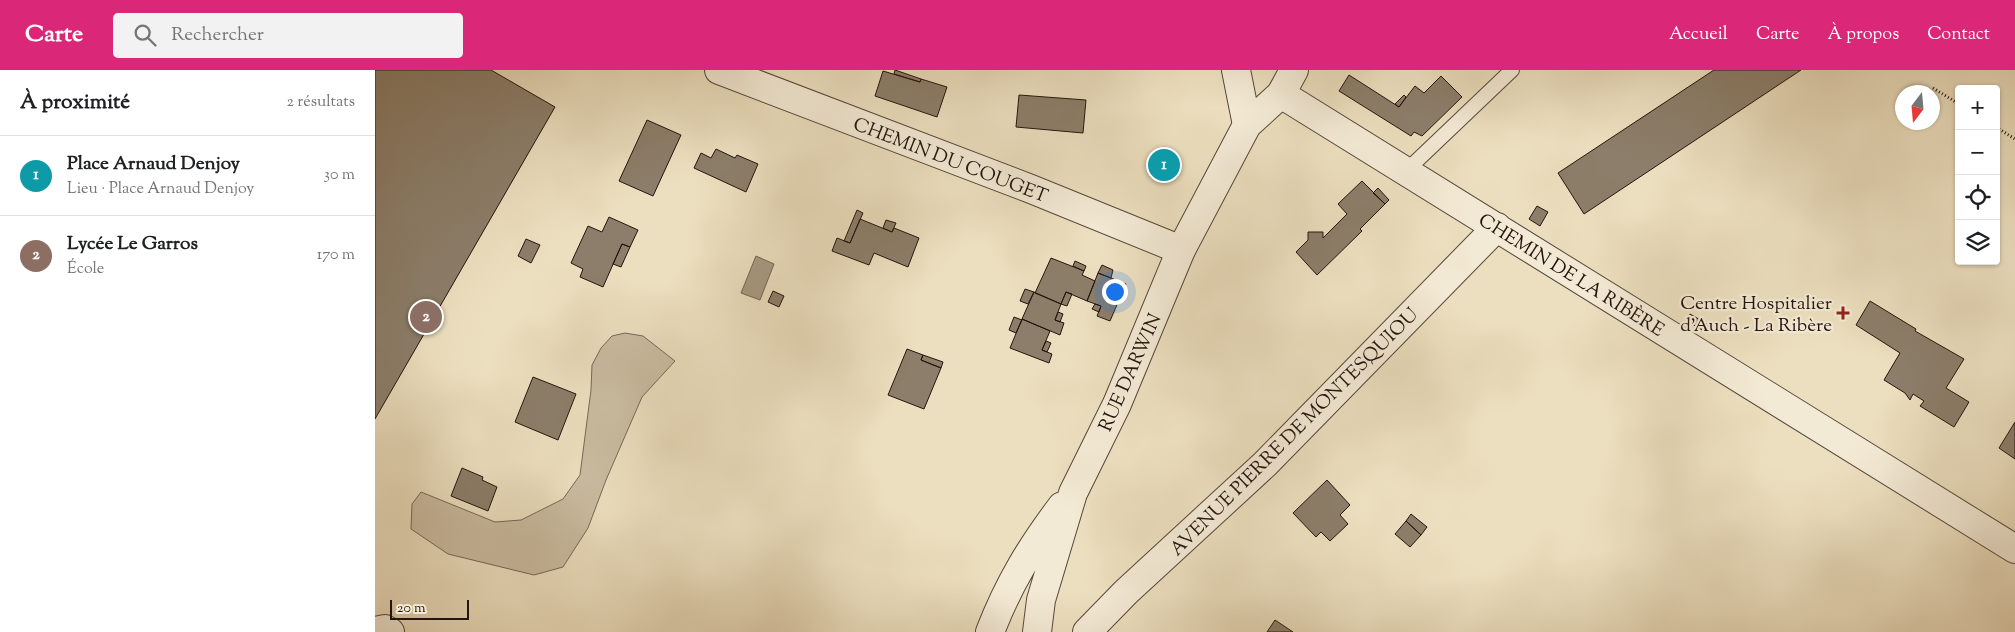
<!DOCTYPE html>
<html lang="fr">
<meta charset="utf-8">
<style>
:root{--surface:#fff;--page:#f2f2f2;--text:#202124;--muted:#757577;--line:#e0e0e0;--accent:#db2777}
body{margin:0;font-family:"Sorts Mill Goudy",serif;background:var(--page);color:var(--text)}
.controls{position:absolute;right:15px;top:15px;display:grid;overflow:hidden;border-radius:5px;box-shadow:0 1px 4px #0004}
.controls button{width:45px;height:45px;display:grid;place-items:center;padding:0;border:0;border-bottom:1px solid var(--line);background:var(--surface);color:var(--text);font:25px sans-serif}
.compass{position:absolute;left:1520px;top:15px;width:45px;height:45px;border-radius:50%;background:var(--surface);box-shadow:0 1px 4px #0004;rotate:196deg}
.scale{position:absolute;left:15px;bottom:12px;width:79px;box-sizing:border-box;padding-left:5px;border:2px solid #24140e;border-top:0;font-size:14px;line-height:18px;white-space:nowrap;color:#24140e;-webkit-text-stroke:4px #f3ead5;paint-order:stroke}
.you{position:absolute;left:739px;top:221px;width:18px;height:18px;margin:-12px;border:4px solid #fff;border-radius:50%;background:#1a73e8;box-shadow:0 0 0 8px #1a73e833}
.badge{display:grid;place-items:center;width:32px;height:32px;border-radius:50%;background:var(--accent);color:#fff;font-size:16px;font-weight:700}
.pin{position:absolute;translate:-50% -50%;border:2px solid #fff;box-shadow:0 1px 5px #0006}
.list{margin:0;padding:0;list-style:none}
h2{display:flex;justify-content:space-between;align-items:center;height:65px;margin:0;padding:0 20px;font-size:21px}
h2 small{font-size:16px;font-weight:400;color:var(--muted)}
.list li{display:grid;grid-template-columns:32px 1fr auto;gap:15px;align-items:center;box-sizing:border-box;height:80px;padding:0 20px;border-top:1px solid var(--line)}
.list b{display:block;font-size:19px;white-space:nowrap}
.list p{margin:0;font-size:16px;white-space:nowrap;color:var(--muted)}
.list em{font-size:16px;font-style:normal;color:var(--muted)}
.icon{flex:none;width:28px;height:28px;fill:none;stroke:currentColor;stroke-width:2;stroke-linecap:round;stroke-linejoin:round}
.map{position:relative;flex:none;width:1640px;height:562px;overflow:hidden}
header{display:flex;align-items:center;gap:30px;box-sizing:border-box;height:70px;padding:0 25px;background:var(--accent);color:#fff}
header strong{font-size:24px}
nav{display:flex;gap:28px;margin-inline-start:auto;font-size:18px}
.search{width:350px;height:45px;background:var(--page);display:flex;align-items:center;gap:12px;box-sizing:border-box;padding:0 18px;border-radius:5px;color:var(--muted);font-size:19px}
main{display:flex}
aside{flex:1;background:var(--surface)}
.map>svg:first-child{display:block}
.green{fill:#cabca1;stroke:#776858}
.water{fill:#a89a83;stroke:#736454}
.building{fill:#8c7e6a;stroke:#24140e}
.lines{fill:none;stroke-linecap:round;stroke-linejoin:round}
.service-casing{stroke:#56473a;stroke-width:16}
.minor-casing{stroke:#56473a;stroke-width:30}
.tertiary-casing{stroke:#56473a;stroke-width:30}
.path{stroke:#24140e;stroke-width:3;stroke-dasharray:1 2.5;stroke-linecap:butt}
.service{stroke:#f3ead5;stroke-width:14}
.minor{stroke:#f3ead5;stroke-width:28}
.tertiary{stroke:#f3ead5;stroke-width:28}
.poi-dot{fill:#8f2418;stroke:#f3ead5;stroke-width:2}
.labels{text-anchor:middle;stroke-width:4.5;stroke-linejoin:round;paint-order:stroke}
.street-label{font-size:19px;fill:#24140e;stroke:#f3ead5}
.poi-label{font-size:19px;fill:#24140e;stroke:#f3ead5;text-anchor:end}
</style>
<header>
<strong>Carte</strong>
<div class="search"><svg class="icon" aria-label="search" viewBox="0 0 24 24"><circle cx="10" cy="10" r="6"/><path d="M15 15l6 6"/></svg>Rechercher</div>
<nav><a>Accueil</a><a>Carte</a><a>À propos</a><a>Contact</a></nav>
</header>
<main>
<aside>
<h2>À proximité<small>2 résultats</small></h2>
<ul class="list">
<li><span class="badge" style="background:#0f9aa8">1</span><div><b>Place Arnaud Denjoy</b><p>Lieu · Place Arnaud Denjoy</p></div><em>30 m</em></li>
<li><span class="badge" style="background:#8d6e63">2</span><div><b>Lycée Le Garros</b><p>École</p></div><em>170 m</em></li>
</ul>
</aside>
<div class="map">
<svg width="1640" height="562" viewBox="0 0 1640 562">
<rect width="100%" height="100%" fill="#ecdfbf"/>
<filter id="stains"><feTurbulence type="fractalNoise" baseFrequency=".004" numOctaves="4"/><feColorMatrix values="0 0 0 0 .2 0 0 0 0 .09 0 0 0 0 .02 0 0 0 .5 -.17"/></filter>
<radialGradient id="worn" r=".72"><stop offset=".6" stop-color="#630" stop-opacity="0"/><stop offset="1" stop-color="#630" stop-opacity=".3"/></radialGradient>
<path class="green" d="M250,263l18,3 32,25 -33,36 -36,83 -18,48 -25,39 -29,8 -86,-21 -37,-25 1,-25 9,-12 74,30 26,-2 42,-21 17,-24 11,-85 1,-25 9,-17 11,-12z"/>
<path class="water" d="M381,186l18,8 -14,36 -19,-7z"/>
<path class="building" d="M0,0h116l64,37 -180,312z
M520,0l26,9 -1,3 -26,-8z
M1339,0h87l-217,144 -26,-41z
M508,1l37,11 1,-3 26,8 -10,30 -62,-21z
M974,5l50,32 16,-21 9,7 17,-17 21,21 -40,39 -8,-4 -3,4 -72,-45z
M644,25l67,5 -3,33 -67,-6z
M1029,25l2,2 -7,10 -4,-3z
M272,50l34,15 -28,61 -34,-15z
M341,79l19,9 2,-3 21,9 -12,28 -52,-24 7,-15 10,5z
M987,111l23,23 -25,25 2,2 -45,44 -21,-23 12,-12v-8h15v6l24,-24 -9,-10z
M1003,118l11,12 -4,4 -12,-11z
M1162,136l11,6 -8,14 -11,-7z
M482,140l6,3 -13,30 -6,-2z
M234,147l29,13 -8,17 -8,-3 -19,43 -23,-10 3,-8 -12,-6 17,-37 14,6z
M485,149l32,13 2,-4 25,10 -11,29 -34,-14 -5,12 -37,-14 5,-13 13,5z
M511,150l10,3 -4,9 -9,-4z
M151,169l14,6 -9,18 -13,-7z
M247,174l8,3 -9,20 -8,-3z
M676,188l33,13 -2,4 13,6 -8,20 -21,-9 -5,12 -26,-11z
M700,191l11,5 -2,5 -11,-5z
M727,195l11,5 -2,8 -13,-5z
M723,203l28,11 -16,37 -13,-5 4,-10 -14,-5z
M650,219l9,3 -6,12 -8,-3z
M398,221l11,5 -5,11 -11,-5z
M659,222l27,12 -6,16 9,3 -4,12 -38,-16z
M691,222l6,2 -5,12 -6,-2z
M1495,231l46,28 -1,2 49,28 -18,29 23,14 -15,25 -34,-21 4,-5 -11,-7 -3,6 -5,-7 -21,-13 16,-27 -44,-28z
M720,234l6,2 -2,6 -7,-3z
M683,242l5,2 -3,8 -5,-2z
M1315,244l19,11 -4,7 -19,-12z
M639,247l8,3 -6,13 -7,-3z
M647,249l28,12 -8,19 10,4 -3,9 -39,-15z
M671,271l5,2 -4,9 -5,-2z
M532,279l16,6 -2,5 20,8 -17,41 -36,-14z
M548,285l20,7 -2,6 -20,-8z
M158,307l43,17 -18,46 -43,-18z
M1640,352v37l-16,-11z
M87,398l21,9 -1,3 15,7 -9,24 -37,-15z
M952,410l23,25 -10,10 8,9 -18,17 -9,-9 -5,5 -23,-24z
M1036,444l16,13 -6,8 -15,-14z
M1031,451l15,14 -11,12 -15,-13z
M900,550l18,12h-26z"/>
<g class="lines">
<defs>
<path id="service" d="M1031,101l106,-101"/>
<path id="minor" d="M344,0l312,119 150,61
M861,0l11,55
M906,24l734,455
M0,561l10,-2 5,3
M712,562l39,-40 139,-128 232,-237"/>
<path id="tertiary" d="M615,562c19,-49 41,-85 72,-126
M662,562l4,-32 32,-107 44,-89 64,-154 66,-125 34,-31 13,-24"/>
</defs>
<use href="#service" class="service-casing"/>
<use href="#minor" class="minor-casing"/>
<use href="#tertiary" class="tertiary-casing"/>
<path class="path" d="M1558,18l26,16
M1621,57l19,12"/>
<use href="#service" class="service"/>
<use href="#minor" class="minor"/>
<use href="#tertiary" class="tertiary"/>
</g>
<path class="poi-dot" d="M1465.5 235.5h5v5h5v5h-5v5h-5v-5h-5v-5h5z"/>
<g class="labels">
<g class="street-label">
<text transform="translate(576 89) rotate(21)" y="7">CHEMIN DU COUGET</text>
<text transform="translate(1197 204) rotate(32)" y="7">CHEMIN DE LA RIBÈRE</text>
<text transform="translate(754 302) rotate(-66)" y="7">RUE DARWIN</text>
<text transform="translate(918 361) rotate(-45)" y="7">AVENUE PIERRE DE MONTESQUIOU</text>
</g>
<g class="poi-label">
<text x="1457" y="239">Centre Hospitalier<tspan x="1457" dy="22">d'Auch - La Ribère</tspan></text>
</g>
</g>
<rect width="100%" height="100%" filter="url(#stains)"/>
<rect width="100%" height="100%" fill="url(#worn)"/>
</svg>
<div class="controls">
<button>+</button>
<button>−</button>
<button><svg class="icon" aria-label="locate" viewBox="0 0 24 24"><circle cx="12" cy="12" r="6"/><path d="M12 2v4M12 18v4M2 12h4M18 12h4"/></svg></button>
<button><svg class="icon" aria-label="layers" viewBox="0 0 24 24"><path d="M12 4l9 5-9 5-9-5zM3 14l9 5 9-5"/></svg></button>
</div>
<svg class="compass" viewBox="-18 -18 36 36"><path d="M0-13l5 13h-10z" fill="#e53935"/><path d="M0 13l5-13h-10z" fill="#757577"/></svg>
<div class="scale">20 m</div>
<div class="you"></div>
<div class="pin badge" style="left:789px;top:95px;background:#0f9aa8">1</div>
<div class="pin badge" style="left:51px;top:247px;background:#8d6e63">2</div>
</div>
</main>
